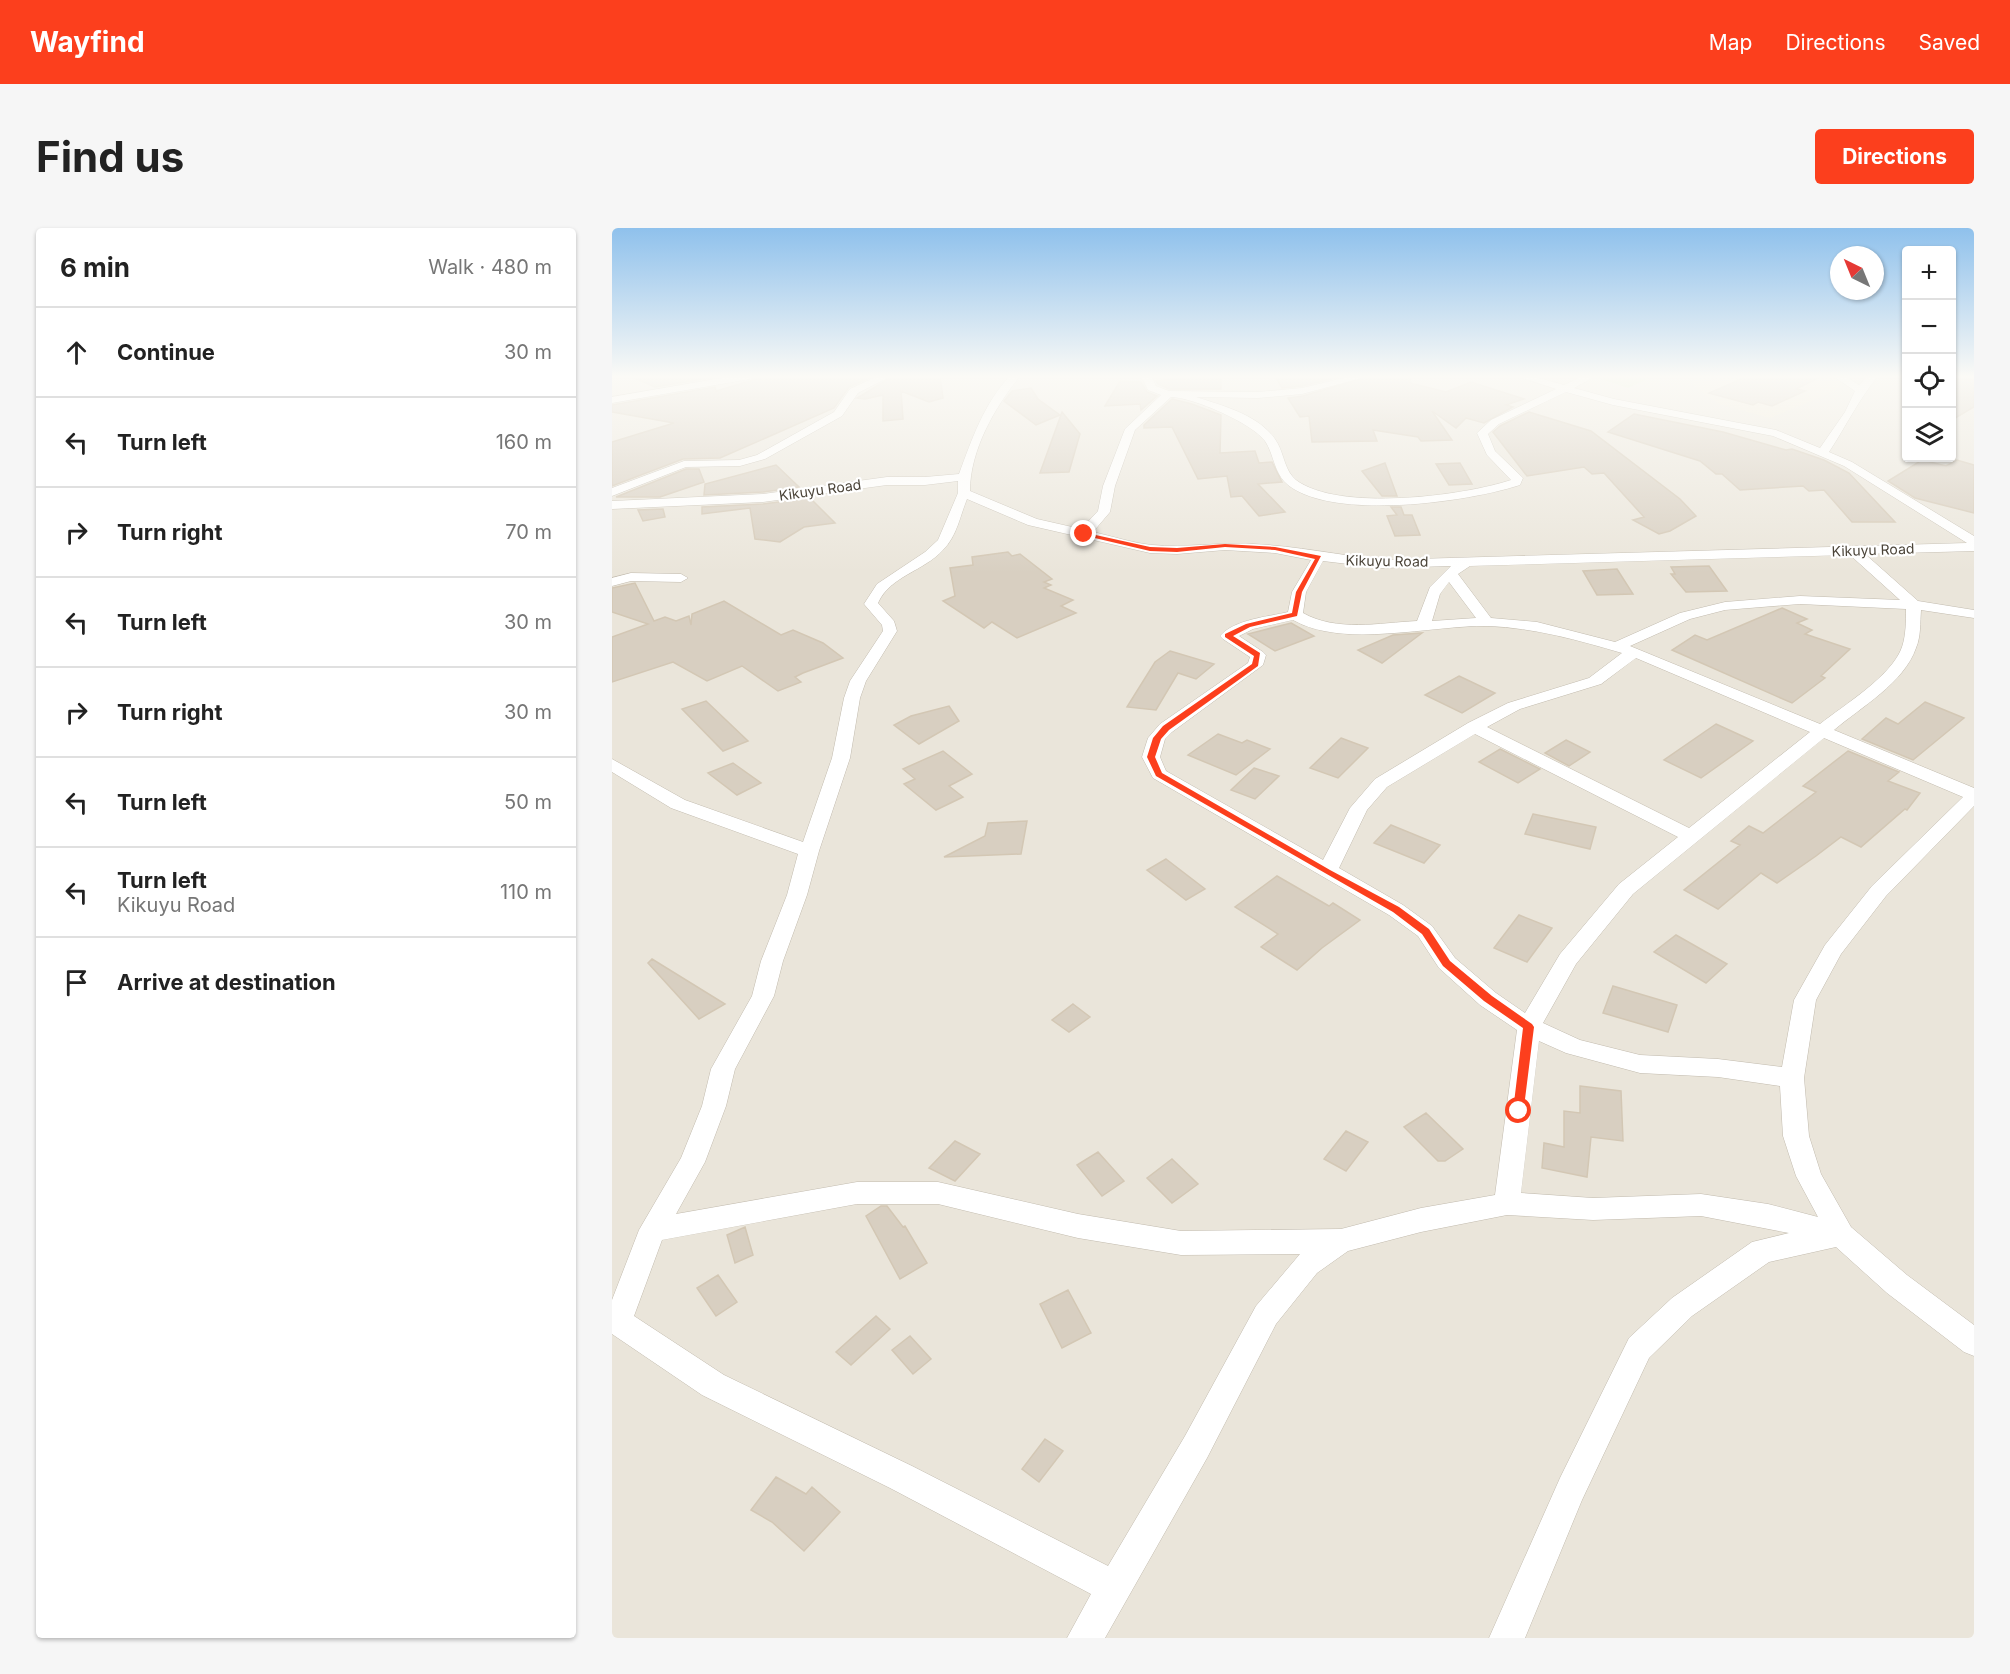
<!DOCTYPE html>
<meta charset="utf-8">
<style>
:root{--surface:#fff;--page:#f6f6f6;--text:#222;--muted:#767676;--line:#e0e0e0;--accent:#fc3f1d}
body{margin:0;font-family:Inter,sans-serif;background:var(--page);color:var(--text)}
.controls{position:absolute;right:18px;top:18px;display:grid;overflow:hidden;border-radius:6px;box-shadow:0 2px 4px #0004}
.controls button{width:54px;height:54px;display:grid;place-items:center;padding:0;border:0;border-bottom:2px solid var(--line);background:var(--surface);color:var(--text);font:30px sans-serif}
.compass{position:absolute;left:1218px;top:18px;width:54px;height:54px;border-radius:50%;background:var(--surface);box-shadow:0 2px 4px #0004;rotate:317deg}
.stop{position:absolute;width:18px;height:18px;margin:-14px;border:4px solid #fc3f1d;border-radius:50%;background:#fff}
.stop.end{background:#fc3f1d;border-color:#fff;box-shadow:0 2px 6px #0008}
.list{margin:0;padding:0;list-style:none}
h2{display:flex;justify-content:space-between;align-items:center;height:78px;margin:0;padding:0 24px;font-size:26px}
h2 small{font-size:20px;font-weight:400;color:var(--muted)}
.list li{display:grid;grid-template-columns:39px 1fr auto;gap:18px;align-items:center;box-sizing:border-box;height:90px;padding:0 24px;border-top:2px solid var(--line)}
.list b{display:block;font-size:22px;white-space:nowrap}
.list p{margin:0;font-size:20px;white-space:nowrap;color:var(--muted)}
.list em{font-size:20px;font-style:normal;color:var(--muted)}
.icon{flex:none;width:33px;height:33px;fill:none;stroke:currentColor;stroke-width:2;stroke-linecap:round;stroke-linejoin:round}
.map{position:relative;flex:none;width:1362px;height:1410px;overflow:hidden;border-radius:6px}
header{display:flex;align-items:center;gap:36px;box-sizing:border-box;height:84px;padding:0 30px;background:var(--accent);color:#fff}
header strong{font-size:28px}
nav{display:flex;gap:33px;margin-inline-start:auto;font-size:21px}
.intro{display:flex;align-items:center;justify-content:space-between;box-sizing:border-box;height:144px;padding:0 36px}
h1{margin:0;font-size:42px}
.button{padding:15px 27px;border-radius:6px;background:var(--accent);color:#fff;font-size:21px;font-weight:700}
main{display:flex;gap:36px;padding:0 36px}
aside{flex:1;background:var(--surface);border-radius:6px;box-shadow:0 2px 4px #0004}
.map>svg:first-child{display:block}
.residential{fill:#eae5da}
.education{fill:#efe8d6}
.green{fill:#d2eab5}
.building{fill:#d8cfc1;stroke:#d3c7b4;stroke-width:1.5}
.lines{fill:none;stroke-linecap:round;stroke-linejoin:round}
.street-casing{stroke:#c2bbae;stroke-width:1}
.street{fill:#fff;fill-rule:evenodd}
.route{fill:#fc3f1d}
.labels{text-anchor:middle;stroke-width:4.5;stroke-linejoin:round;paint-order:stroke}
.far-street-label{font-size:14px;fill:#4b4439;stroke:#fff}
</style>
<header>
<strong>Wayfind</strong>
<nav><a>Map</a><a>Directions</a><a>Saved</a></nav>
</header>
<div class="intro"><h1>Find us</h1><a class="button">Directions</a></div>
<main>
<aside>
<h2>6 min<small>Walk · 480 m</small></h2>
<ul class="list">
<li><svg class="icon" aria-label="ahead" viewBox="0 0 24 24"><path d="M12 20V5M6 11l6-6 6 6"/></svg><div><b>Continue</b></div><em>30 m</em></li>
<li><svg class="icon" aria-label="left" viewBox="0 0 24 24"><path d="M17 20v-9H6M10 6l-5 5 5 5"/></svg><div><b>Turn left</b></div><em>160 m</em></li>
<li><svg class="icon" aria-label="right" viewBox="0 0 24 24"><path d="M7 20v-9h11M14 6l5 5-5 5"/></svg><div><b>Turn right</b></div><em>70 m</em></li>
<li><svg class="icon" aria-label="left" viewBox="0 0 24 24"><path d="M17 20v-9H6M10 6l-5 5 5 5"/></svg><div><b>Turn left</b></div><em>30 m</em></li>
<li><svg class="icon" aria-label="right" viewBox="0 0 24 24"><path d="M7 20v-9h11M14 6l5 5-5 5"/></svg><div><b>Turn right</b></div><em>30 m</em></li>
<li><svg class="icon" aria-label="left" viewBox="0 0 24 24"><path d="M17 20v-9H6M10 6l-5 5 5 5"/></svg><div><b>Turn left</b></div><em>50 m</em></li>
<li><svg class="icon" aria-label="left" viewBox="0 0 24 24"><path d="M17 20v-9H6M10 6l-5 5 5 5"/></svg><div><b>Turn left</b><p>Kikuyu Road</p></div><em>110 m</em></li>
<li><svg class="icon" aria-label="arrive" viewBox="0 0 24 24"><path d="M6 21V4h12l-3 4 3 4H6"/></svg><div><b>Arrive at destination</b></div></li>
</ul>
</aside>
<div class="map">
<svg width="1362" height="1410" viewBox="0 0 1362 1410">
<rect width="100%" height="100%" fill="#f6f3ec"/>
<path class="residential" d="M0,148h1294v82h46v-82h22v1262h-1362z"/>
<path class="education" d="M1085,148h152l-14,15 -65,27 -51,-14 -28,-20z"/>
<path class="green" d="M980,148h62l-26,12z"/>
<path class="building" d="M18,148h84v1l-59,10z
M155,148h106l-24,11 -15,21 -114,50 -37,1 -71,27v-44l62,-19 -62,-11v-7l103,-18 1,4z
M281,148h47l3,22 -14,4 -28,-11 2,28 -20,2v-26l-18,4 -8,-1z
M599,148h10v13h-52l-11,-5 -2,-3z
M663,148h67l-40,10 -20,2z
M759,148h39v7l36,9 25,-10 53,17 -18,6 7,2 -29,16 -18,-5 -10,10 -24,-17 20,29 -31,1 -3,-4 -45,-7 4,11 -65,1 -3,-26 -9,1 -12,-19 15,-2z
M1136,148h74l-26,13 9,2 -33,15 -14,-4 -5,3 -44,-12z
M1340,150l22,2v27l-22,13z
M508,153l21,1 6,10 10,4 -16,14 -1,-6 -35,2z
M419,160l7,11 22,16 -24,10 -32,-24 8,-10z
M560,171l20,5 29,11 -1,38 35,-2 4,12 13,-1 10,20 -24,2 27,28 -26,4 -17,-20 -11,1 -4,-21 -29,3 -26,-52 -28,1v-3z
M450,184l18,22 -11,38 -29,1z
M917,184l62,19 89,68 16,17 -26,15 -11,3 -26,-14 11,-3 -40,-44 -12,1 -8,-7 -57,9 -34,-44 7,-6z
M1022,186l89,18 63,18 6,-1 32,11 25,13 46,49h-43l-28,-32 -15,1 -6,-5 -63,4 -18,-16h-6l-16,-13 -92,-29z
M1310,232l24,6 11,-6 17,5v48l-59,-15 -27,-17z
M773,235l12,33h-15l-20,-25z
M848,235l12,21 -23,1 -13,-21z
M164,237l23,22 -36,5 -59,3 1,-11z
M74,241h13l5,13 -44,15h-44z
M198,270l25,25 -31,4 -24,15 -25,-3 -5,-31 -48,6v-7l61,-3z
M779,279h10l3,8h8l8,20 -25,1 -8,-20 10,-1z
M51,281l2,8 -22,4 -5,-11z
M396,324l4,4 8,-2 32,25 -8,3 7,3 -7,3 29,12 -12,6 15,7 -59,25 -25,-16 -8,6 -41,-27 12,-5 -5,-28 23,-3 -1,-8z
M1097,338l18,25 -41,1 -15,-18h4l-4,-7z
M1005,341l16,25 -36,1 -14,-24z
M23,355l19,38 11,-4 11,4 13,-5 2,9 1,-11 32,-13 57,34 12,-5 30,13 20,15 -40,15 -8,4 6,5 -23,9 -36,-25 -35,15 -34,-19 -61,20v-45l36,-13 -36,-12v-24z
M1170,380l25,11 -10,4 15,7 -7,4 45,15 -29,27 4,2 -33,25 -120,-53 23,-15 12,5z
M679,395l23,13 -39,15 -27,-17z
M810,405l-40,30 -24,-13 35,-15z
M558,423l44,13 -18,15 -18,-6 -22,37 -29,-3 28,-45z
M847,448l36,17 -33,20 -37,-18z
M94,473l42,40 -25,10 -41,-42z
M1313,474l39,16 -51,42 -51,-21 24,-21 12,6z
M337,478l10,15 -40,23 -25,-19 17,-9z
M1104,496l37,17 -52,37 -37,-18z
M606,506l24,9 5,-3 23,9 -34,26 -48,-20z
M729,510l27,10 -30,30 -28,-10z
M954,512l24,12 -21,14 -24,-13z
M888,521l40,20 -22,14 -39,-21z
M331,523l29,23 -23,12 14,11 -27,13 -32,-26 11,-5 -12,-10z
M1236,523l51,21 -11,9 32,12 -13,17 -2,-1 -44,38 -20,-10 -25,19 -39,27 -16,-10 -43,36 -34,-19 56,-45 -9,-4 18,-15 14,7 53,-41 -13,-6z
M121,535l28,20 -24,12 -29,-22z
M642,540l25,8 -24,23 -24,-9z
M921,586l63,13 -6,22 -65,-15z
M415,593l-6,33 -77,3 41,-21 3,-13z
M779,597l49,20 -16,18 -50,-20z
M554,631l39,30 -19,11 -39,-30z
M665,648l52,30 4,-3 27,17 -38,28 -25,22 -36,-23 17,-13 -43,-27z
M907,687l33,13 -25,34 -33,-14z
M1064,707l51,29 -21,19 -52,-31z
M40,731l73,45 -26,15 -51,-56z
M1001,758l64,19 -9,27 -65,-19z
M461,776l17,13 -21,15 -17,-12z
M968,858l41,5 2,50 -32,-4 -4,40 -45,-9 2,-25 20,4v-36l16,2z
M814,885l37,36 -18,12h-7l-34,-34z
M734,903l22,11 -22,29 -22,-12z
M343,913l25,13 -25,27 -26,-13z
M486,924l26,29 -22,15 -25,-31z
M560,931l26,25 -26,19 -25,-25z
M269,978h6l16,21 2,-1 22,37 -27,16 -34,-63z
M133,999l8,28 -18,8 -8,-28z
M106,1047l19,27 -21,14 -19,-28z
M456,1062l23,43 -29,15 -22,-44z
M264,1088l14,13 -39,36 -15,-13z
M298,1108l21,23 -18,15 -21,-24z
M433,1211l18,12 -24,31 -17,-13z
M164,1249l30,17 6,-7 28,25 -36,39 -32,-29 -21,-12z"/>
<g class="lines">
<defs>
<path id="street" d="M121,148h22l-5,3 -138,24v-6z
M266,148h13l-33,17 -16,23 -77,43 -25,7 -54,1 -74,29v-8l72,-27 55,-1 18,-5 77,-43 16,-23z
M398,148h10c-25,31 -50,74 -50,115l67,28 44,10 17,-18 5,-25 22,-57 36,-34 -13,-5 -7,-14h10l5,10 13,5 89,1 44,-4 50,-12h17l-67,18 -44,4 -62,-1c28,9 67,19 82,47 6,11 7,27 18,36 43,32 166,16 215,0l-24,-25 -10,-22 14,-13 65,-31 -40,-13h16l32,9 19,-9h13l-22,12 40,11 162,31 44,18 25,-36 10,-21 -22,-15h12l14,9 9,-9h10c-19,23 -32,50 -49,76l23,10 122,74v15l-109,3 53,47 56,9v8l-53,-8c-1,13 0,26 -5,38 -12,35 -55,59 -82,82l140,58v18l-88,90 -45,58 -25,46 -12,78 5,58 12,38 30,53 56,48 67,50v31l-10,-4 -77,-59 -51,-46 -67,15 -77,54 -43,42 -67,142 -57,138h-36l71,-160 69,-140 43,-40 80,-56 37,-9 -88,-17 -108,4 -86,-5 -86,17 -73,19 -31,22 -41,51 -69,134 -102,180h-38l24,-44 -201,-106 -188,-93 -90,-61v-34l27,-70 42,-72 21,-52 9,-37 41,-73 9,-35 26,-66 11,-41 -127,-46 -59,-36v-13l73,41 118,42 29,-84 12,-60 6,-17 33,-50 -1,-6 -18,-21 13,-20 48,-32 13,-12 20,-47v-12l-33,4h-38l-124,17 -151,7v-8l151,-7 124,-17h38l34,-3c13,-35 25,-71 51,-98zM954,164l47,13 160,31 71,30 123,77 -585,17c-43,-5 -86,-14 -129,-16 -34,-2 -67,4 -101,1 -20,-2 -40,-9 -59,-13l17,-20 5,-26 20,-56 36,-33c21,0 81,26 94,44 9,13 9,33 23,44 46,36 180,17 232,0l3,-7 -28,-27 -7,-17 11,-10zM355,271l61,26 122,28 27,1 48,-4 50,3 36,7 -19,32 -4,20c-20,5 -53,7 -68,24l3,3 27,18 -2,6 -88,61 -12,14 -6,19 11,21 236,137 29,21 21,32 41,37 37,25 -22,165 -74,13 -80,21 -160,2 -103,-17 -140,-32h-81l-181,32 29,-52 21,-56 9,-37 39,-73 9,-35 24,-66 12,-44 31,-93 10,-60 6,-17 31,-50 -3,-10 -16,-18c12,-27 46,-32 65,-53 14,-14 17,-34 24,-51zM1238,327l50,45 -100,-4 -75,6 -45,11 -65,29 -78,-20 -46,-4 -33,-44 12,-8zM711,333l59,7 69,-2 -21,21 -13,34c-38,2 -80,11 -114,-8l3,-21zM837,354l27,36 -44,3 8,-27zM1188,376l106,5c0,12 0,26 -4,38 -10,29 -58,58 -82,77l-190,-78 60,-27 35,-9zM681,392c51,29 137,5 195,6 47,2 90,14 134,27l-33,25 -81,25 -40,20 -93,56 -25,29 -27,52 -157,-89 -6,-14 5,-18 7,-7 91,-67 3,-10 -3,-3 -24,-16 14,-7zM1024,430l174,74 -121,96 -202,-101 33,-18 81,-25zM863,506l203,103 -59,47 -59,70 -35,59 -29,-20 -41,-35 -23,-32 -29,-21 -64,-37 28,-58 20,-23zM1212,510l139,59 -91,89 -47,59 -31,55 -12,67 -64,-8 -78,-4 -60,-15 -37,-17 33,-59 57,-70zM927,813l27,12 74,20 78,4 62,9 3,50 13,40 22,41 -50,-13 -67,-10 -108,4 -72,-5zM245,976h81l140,34 103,17 119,-1 -44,52 -71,130 -77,130 -196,-100 -188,-91 -90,-59 28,-76z
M19,345l50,1 7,4 -7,4 -50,-1 -19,5v-8z"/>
</defs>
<use href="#street" class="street-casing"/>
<use href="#street" class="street"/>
</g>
<linearGradient id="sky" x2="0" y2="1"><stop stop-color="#8fc1ec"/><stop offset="0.43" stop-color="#fbfaf6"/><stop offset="1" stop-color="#fbfaf6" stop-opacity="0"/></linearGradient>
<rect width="1362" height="345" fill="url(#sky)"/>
<path class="route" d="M470,304l68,15 27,1 48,-4 50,3 46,9 -19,36 -5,24 -47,11 -17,9 27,17 -2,13 -89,64 -8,9 -6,18 7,16 168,97 69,37 30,22 21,32 42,35 40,28 2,3 -11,88 -4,1 -6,-5 10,-83 -39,-27 -41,-35 -21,-32 -29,-22 -237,-136 -9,-19 6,-19 10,-12 89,-62 2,-8 -29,-19v-3l21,-10 46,-11 4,-21 19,-33 -40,-9 -50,-3 -48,5 -27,-1 -68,-16z"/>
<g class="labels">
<g class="far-street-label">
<text transform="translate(208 262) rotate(-8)" y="5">Kikuyu Road</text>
<text transform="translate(1261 322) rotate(-2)" y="5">Kikuyu Road</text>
<text transform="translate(775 333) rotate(1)" y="5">Kikuyu Road</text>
</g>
</g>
</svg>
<div class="controls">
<button>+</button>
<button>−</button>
<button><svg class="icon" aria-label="locate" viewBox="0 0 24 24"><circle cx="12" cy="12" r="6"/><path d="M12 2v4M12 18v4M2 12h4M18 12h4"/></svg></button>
<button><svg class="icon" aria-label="layers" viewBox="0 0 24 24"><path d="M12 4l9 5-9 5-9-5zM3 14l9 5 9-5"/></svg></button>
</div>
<svg class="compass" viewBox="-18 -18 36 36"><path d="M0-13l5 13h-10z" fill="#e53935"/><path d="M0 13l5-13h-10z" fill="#767676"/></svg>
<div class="stop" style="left:907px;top:883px"></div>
<div class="stop end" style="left:472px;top:306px"></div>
</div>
</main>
